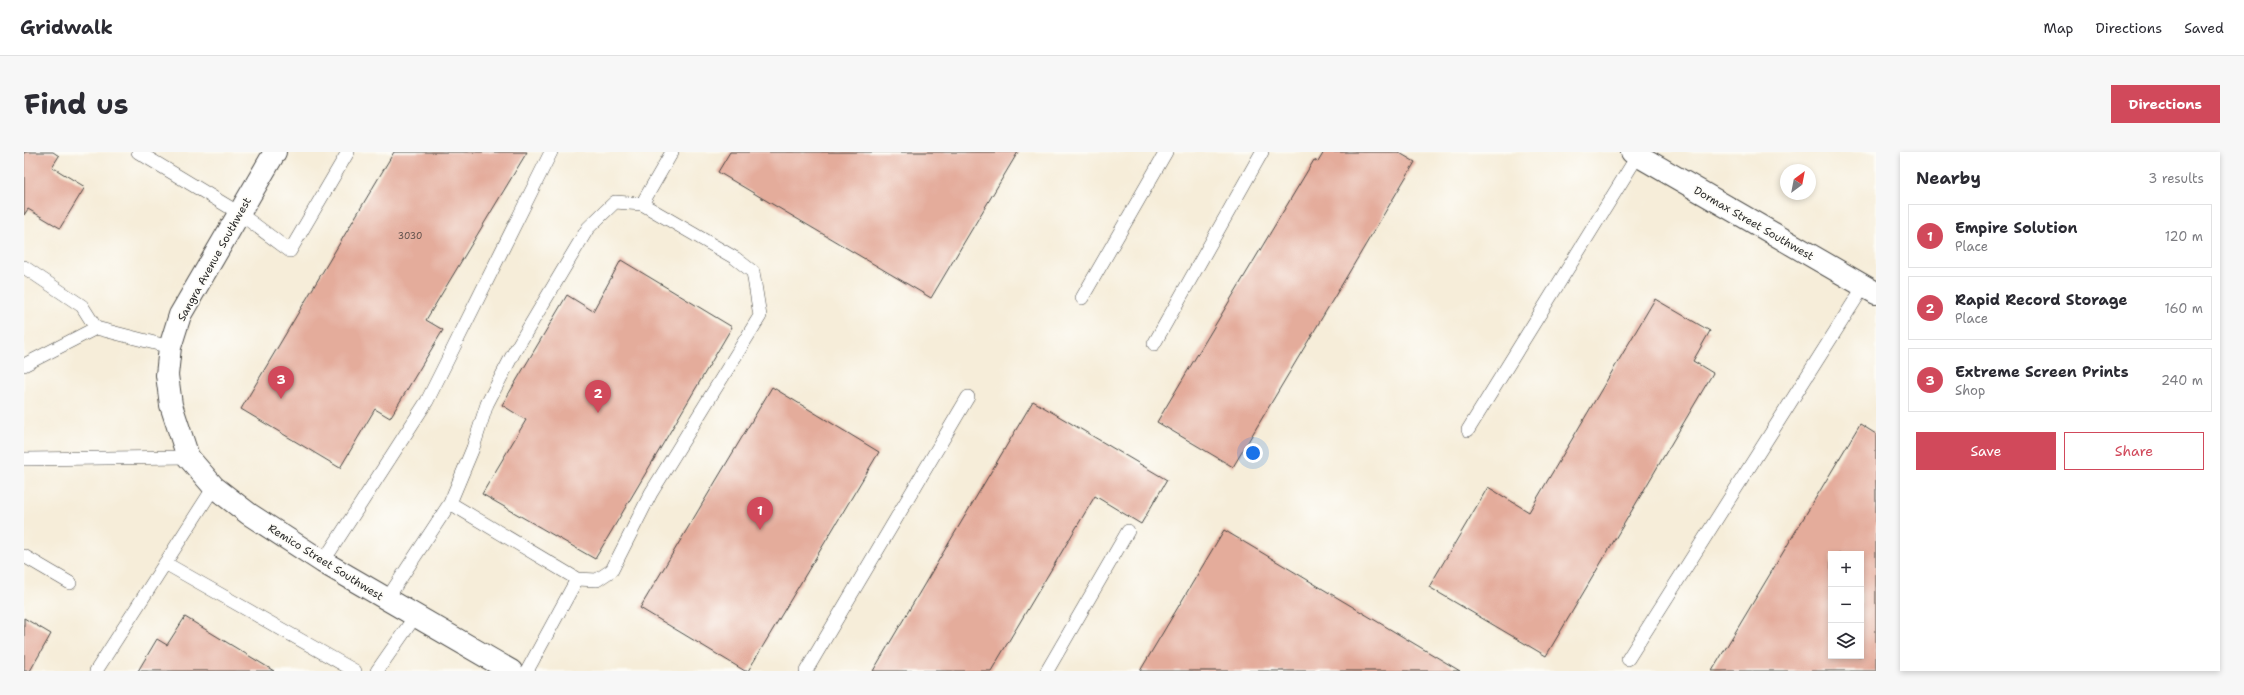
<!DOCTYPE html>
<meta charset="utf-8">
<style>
:root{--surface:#fff;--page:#f7f7f7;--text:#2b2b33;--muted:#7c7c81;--line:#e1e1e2;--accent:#d1495b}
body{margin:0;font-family:"Shantell Sans",sans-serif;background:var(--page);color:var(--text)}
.controls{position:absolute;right:12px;bottom:12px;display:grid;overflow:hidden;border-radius:0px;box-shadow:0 2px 6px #0003}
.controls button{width:36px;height:36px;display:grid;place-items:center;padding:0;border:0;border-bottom:1px solid var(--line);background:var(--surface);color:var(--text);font:20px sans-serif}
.compass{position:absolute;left:1756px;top:12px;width:36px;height:36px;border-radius:50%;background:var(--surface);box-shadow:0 2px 6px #0003;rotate:32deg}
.you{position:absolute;left:1229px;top:301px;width:14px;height:14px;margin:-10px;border:3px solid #fff;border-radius:50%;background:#1a73e8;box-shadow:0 0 0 6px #1a73e833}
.badge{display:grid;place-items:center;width:26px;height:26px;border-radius:50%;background:var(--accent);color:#fff;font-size:13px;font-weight:700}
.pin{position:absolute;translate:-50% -33px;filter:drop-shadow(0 1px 2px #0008)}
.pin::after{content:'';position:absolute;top:21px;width:14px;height:12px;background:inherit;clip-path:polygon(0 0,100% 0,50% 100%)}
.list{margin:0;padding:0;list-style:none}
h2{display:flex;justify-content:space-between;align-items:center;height:52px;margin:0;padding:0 16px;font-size:17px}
h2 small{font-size:13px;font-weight:400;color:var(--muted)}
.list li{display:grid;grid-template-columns:26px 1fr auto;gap:12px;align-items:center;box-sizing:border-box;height:64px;margin:0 8px 8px;padding:0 8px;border:1px solid var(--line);border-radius:0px}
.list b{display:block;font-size:15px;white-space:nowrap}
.list p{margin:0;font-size:13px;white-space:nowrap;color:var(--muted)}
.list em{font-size:13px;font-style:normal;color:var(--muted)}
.actions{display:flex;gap:8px;padding:12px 16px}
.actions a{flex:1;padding:9px 0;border:1px solid var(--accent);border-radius:0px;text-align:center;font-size:14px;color:var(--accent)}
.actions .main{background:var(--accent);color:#fff}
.icon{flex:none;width:22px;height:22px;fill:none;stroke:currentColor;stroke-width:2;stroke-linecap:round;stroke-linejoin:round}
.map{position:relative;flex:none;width:1852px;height:519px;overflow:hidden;border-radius:0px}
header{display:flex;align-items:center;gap:24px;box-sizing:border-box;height:56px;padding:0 20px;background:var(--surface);border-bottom:1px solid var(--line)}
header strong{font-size:19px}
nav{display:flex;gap:22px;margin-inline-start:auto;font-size:14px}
.intro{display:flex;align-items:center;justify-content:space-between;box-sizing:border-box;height:96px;padding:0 24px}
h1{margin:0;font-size:28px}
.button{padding:10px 18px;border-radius:0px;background:var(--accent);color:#fff;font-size:14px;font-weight:700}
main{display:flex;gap:24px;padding:0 24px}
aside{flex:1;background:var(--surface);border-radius:0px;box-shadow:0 2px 6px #0003}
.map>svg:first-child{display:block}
.building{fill:#e4ac9b;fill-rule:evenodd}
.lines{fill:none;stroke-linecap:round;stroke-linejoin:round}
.service-casing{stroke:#494845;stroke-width:14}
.minor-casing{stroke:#494845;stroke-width:24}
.service{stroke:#fff;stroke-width:13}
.minor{stroke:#fff;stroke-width:22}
.labels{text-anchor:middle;stroke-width:3.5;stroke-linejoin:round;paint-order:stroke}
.number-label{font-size:9px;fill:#594b47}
.street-label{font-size:11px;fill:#2b2b2b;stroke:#fdfcf7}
</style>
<header>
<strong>Gridwalk</strong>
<nav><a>Map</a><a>Directions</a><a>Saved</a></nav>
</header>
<div class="intro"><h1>Find us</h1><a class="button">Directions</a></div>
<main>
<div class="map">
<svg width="1852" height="519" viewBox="0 0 1852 519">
<rect width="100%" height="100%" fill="#fdfcf7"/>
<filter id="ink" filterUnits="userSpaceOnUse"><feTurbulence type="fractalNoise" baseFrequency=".025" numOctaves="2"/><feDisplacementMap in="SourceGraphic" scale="8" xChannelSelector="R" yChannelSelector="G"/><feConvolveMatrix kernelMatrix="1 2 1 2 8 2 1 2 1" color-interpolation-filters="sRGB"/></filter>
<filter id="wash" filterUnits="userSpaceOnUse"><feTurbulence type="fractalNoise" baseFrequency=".012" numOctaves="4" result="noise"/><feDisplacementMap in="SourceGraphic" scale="16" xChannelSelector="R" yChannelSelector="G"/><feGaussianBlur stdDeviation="0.9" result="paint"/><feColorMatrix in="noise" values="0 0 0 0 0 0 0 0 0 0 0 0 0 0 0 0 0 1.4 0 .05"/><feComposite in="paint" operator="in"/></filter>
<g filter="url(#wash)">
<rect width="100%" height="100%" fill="#f6edd9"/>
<g id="blocks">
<path class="building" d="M0,0h29l6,4 -7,11 33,20 -25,41 -32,-19 -4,6z
M370,0h133l-101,168 17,10 -53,88 -15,-9 -35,59 -99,-59z
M706,0h288l-87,146 -213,-126z
M1300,0h74l17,10 -182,305 -76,-45 157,-262 4,2z
M597,108l111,67 -137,232 -113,-65 44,-74 -24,-15 65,-110 26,16z
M1631,147l55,32 -17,30 20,12 -167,283 -117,-69 59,-100 41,25z
M748,235l107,65 -131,219h-3l-105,-63z
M1009,249l134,79 -26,44 -46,-28 -104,175h-118z
M1836,272l16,10v237h-164zM1807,402h30v102h-30z
M1200,378l236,141h-320z
M161,465l89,54h-136l19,-32 10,6z
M0,466l27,16 -21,37h-6z"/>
</g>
</g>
<g filter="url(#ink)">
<use href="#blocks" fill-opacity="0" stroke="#494845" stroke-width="1"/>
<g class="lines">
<defs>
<path id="service" d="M114,0l101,61 51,38 58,-99
M618,52l30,-52
M0,115l58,39 14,22
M1058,146l84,-146
M1130,192l108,-192
M0,213l72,-37 74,19
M1444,278l170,-275
M0,307l164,-2
M426,351l23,-55 14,-44 26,-50 75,-126 27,-26 27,2 93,54 18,14 7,44 -109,177 -39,77 -15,10 -20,-1
M0,404l46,27
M299,410l104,-161 124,-249
M141,411l190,108
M363,447l63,-96 127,76 -50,92
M1604,507l236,-373
M72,519l118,-184
M353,519l39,-56
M782,519l162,-274
M1023,519l81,-140"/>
<path id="minor" d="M251,0l-95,163 -10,32 -3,28 4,30 17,52 26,30 35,27 74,48 188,109
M1608,0l244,141"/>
</defs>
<use href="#service" class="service-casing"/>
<use href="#minor" class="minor-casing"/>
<use href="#service" class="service"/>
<use href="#minor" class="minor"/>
</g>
</g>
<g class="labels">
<g class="number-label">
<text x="386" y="87">3030</text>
</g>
<g class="street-label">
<text transform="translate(1730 71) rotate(30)" y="4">Dormax Street Southwest</text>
<text transform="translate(190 107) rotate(-61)" y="4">Sangra Avenue Southwest</text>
<text transform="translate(302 410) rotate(32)" y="4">Remico Street Southwest</text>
</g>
</g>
</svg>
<div class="controls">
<button>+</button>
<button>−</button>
<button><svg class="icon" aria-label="layers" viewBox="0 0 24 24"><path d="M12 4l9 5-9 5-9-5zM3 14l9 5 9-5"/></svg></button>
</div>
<svg class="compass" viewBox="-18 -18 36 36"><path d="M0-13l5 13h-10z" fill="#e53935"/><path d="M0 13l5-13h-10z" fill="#7c7c81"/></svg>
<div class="you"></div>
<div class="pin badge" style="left:736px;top:378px">1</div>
<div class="pin badge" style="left:574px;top:261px">2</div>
<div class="pin badge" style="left:257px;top:247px">3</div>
</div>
<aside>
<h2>Nearby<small>3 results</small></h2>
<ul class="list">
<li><span class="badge">1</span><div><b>Empire Solution</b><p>Place</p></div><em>120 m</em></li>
<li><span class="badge">2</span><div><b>Rapid Record Storage</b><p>Place</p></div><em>160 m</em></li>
<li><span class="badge">3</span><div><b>Extreme Screen Prints</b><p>Shop</p></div><em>240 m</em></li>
</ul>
<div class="actions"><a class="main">Save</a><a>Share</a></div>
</aside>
</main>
